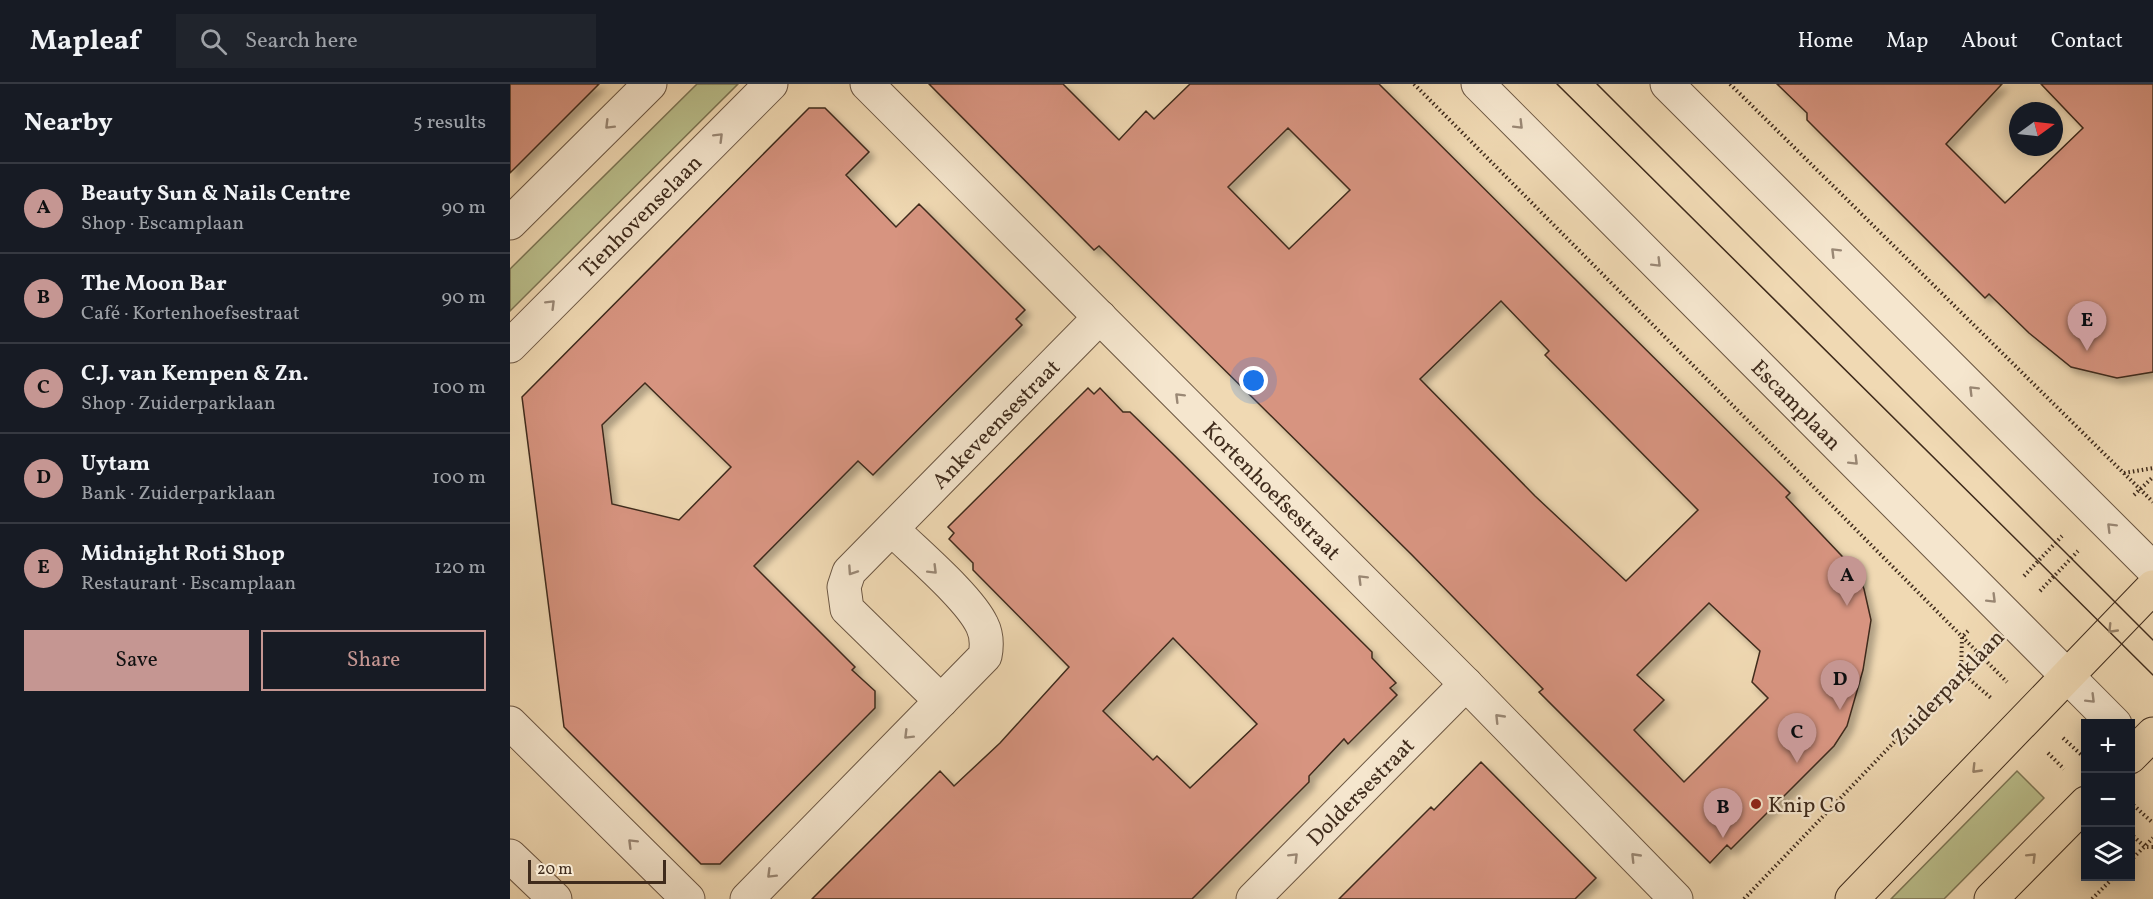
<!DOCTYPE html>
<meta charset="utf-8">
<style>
:root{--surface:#171b24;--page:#20242c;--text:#f1f3f6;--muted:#9ea1a6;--line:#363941;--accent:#c59692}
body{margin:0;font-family:Vollkorn,serif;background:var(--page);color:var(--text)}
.controls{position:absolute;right:18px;bottom:18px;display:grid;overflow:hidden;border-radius:0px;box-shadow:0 3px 15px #0003}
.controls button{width:54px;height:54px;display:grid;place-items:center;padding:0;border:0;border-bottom:2px solid var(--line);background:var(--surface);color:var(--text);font:30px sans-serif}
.compass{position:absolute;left:1499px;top:18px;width:54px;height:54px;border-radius:50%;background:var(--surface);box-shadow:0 3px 15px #0003;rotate:75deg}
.scale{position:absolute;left:18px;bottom:15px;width:138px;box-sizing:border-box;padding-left:6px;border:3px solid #3f2b1c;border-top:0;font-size:16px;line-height:21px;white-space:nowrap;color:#3f2b1c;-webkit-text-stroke:4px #f5e6ce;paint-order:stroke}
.you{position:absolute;left:744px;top:297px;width:21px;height:21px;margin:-15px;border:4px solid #fff;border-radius:50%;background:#1a73e8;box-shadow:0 0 0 9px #1a73e833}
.badge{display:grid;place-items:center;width:39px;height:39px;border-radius:50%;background:var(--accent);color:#111;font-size:20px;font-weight:700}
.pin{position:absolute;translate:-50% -50px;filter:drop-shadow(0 2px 3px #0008)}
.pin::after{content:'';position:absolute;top:32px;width:21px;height:18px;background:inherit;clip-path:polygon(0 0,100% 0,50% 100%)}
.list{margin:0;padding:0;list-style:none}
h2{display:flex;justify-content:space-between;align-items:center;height:78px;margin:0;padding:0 24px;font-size:26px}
h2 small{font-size:20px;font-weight:400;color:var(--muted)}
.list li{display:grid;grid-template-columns:39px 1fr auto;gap:18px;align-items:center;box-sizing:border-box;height:90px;padding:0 24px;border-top:2px solid var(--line)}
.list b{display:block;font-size:22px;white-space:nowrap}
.list p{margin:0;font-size:20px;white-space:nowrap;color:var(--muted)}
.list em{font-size:20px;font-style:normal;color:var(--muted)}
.actions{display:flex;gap:12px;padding:18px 24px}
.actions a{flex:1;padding:14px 0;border:2px solid var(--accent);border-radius:0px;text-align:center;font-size:21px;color:var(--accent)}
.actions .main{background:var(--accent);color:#111}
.icon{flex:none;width:33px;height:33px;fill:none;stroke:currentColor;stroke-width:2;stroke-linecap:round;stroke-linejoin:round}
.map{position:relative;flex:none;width:1643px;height:815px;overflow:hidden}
header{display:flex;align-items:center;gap:36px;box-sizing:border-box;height:84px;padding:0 30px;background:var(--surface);border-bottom:2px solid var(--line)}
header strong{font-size:28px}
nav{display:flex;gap:33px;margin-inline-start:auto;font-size:21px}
.search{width:420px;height:54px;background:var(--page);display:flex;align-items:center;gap:15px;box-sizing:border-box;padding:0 21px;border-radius:0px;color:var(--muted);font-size:22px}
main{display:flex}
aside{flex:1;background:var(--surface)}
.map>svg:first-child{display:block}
.green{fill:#babf8c;stroke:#7c7554;stroke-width:1.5}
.building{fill:#d79480;stroke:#3f2b1c;stroke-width:1.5;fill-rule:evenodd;filter:url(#shadow)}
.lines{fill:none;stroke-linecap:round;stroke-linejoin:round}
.minor-casing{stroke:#6b5642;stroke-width:35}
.major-casing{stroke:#3f2b1c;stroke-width:35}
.path{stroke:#3f2b1c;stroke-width:4;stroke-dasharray:1.5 3;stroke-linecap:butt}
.minor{stroke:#f5e6ce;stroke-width:33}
.major{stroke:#f0d9b3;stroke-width:33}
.tram{stroke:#3f2b1c;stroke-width:1.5}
.oneway{stroke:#9a8875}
.oneway2{stroke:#988268}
.poi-dot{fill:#8f2418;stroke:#f5e6ce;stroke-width:2}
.labels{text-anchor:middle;stroke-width:4.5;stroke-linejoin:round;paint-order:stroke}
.street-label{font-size:22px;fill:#3f2b1c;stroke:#f5e6ce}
.poi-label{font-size:22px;fill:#3f2b1c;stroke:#f5e6ce;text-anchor:start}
</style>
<header>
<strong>Mapleaf</strong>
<div class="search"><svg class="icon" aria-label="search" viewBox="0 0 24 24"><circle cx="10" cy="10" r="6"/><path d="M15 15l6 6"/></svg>Search here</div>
<nav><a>Home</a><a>Map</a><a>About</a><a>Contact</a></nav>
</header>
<main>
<aside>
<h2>Nearby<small>5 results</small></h2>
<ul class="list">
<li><span class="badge">A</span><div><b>Beauty Sun &amp; Nails Centre</b><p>Shop · Escamplaan</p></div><em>90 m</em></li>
<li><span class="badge">B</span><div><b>The Moon Bar</b><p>Café · Kortenhoefsestraat</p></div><em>90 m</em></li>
<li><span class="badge">C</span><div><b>C.J. van Kempen &amp; Zn.</b><p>Shop · Zuiderparklaan</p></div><em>100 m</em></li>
<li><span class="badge">D</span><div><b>Uytam</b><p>Bank · Zuiderparklaan</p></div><em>100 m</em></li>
<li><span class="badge">E</span><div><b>Midnight Roti Shop</b><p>Restaurant · Escamplaan</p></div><em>120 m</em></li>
</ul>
<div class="actions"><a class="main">Save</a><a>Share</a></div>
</aside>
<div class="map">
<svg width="1643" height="815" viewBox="0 0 1643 815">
<defs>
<filter id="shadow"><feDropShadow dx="5.5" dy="5.5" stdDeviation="3" flood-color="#0004"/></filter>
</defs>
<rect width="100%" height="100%" fill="#f0d9b3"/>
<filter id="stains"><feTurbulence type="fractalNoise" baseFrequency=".00333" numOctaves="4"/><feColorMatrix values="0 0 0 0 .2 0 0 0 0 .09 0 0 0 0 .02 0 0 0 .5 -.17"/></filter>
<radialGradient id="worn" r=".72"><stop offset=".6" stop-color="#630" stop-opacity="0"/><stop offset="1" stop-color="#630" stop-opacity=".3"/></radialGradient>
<path class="green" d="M187,0h41l-228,227v-42z
M1507,687l27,27 -100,101h-53z"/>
<path class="building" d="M0,0h89l-89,89z
M419,0h134l56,56 27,-29 8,8 36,-35h189l411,409 -4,4 71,75 7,17 7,31 -8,50 -16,56 -13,20 -103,103 -4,-4 -17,18 -171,-171 4,-3 -131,-134 -313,-309 -5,4zM778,44l62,62 -61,59 -61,-62zM991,217l48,50 -4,4 153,155 -72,71 -91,-85 -115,-117zM1199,519l51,48 -8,31 16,16 -84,84 -50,-52 30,-30 -27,-25z
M1267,0h225l-56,60 59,59 78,-75 -42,-44h112v288l-36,6 -46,-11 -42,-34 -40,-39 -4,4 -178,-178v-7z
M299,24h16l44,44 -23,23 50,52 23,-23 106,106 -9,9 6,6 -149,150 -15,-14 -104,105 101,101 -3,3 23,21v17l-155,156h-19l-137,-137 -42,-330zM135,299l86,84 -52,53 -67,-16 -10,-79z
M578,304l6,6 6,-6 23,24h7l43,42 199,198v6l24,25 -6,5 7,7 -49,49 -4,-5 -35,37v6l-117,117h-380l128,-128 14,15 46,-43 69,-76 -96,-97v-7l-24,-24 5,-6 -6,-6zM663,554l84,86 -67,64 -33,-32 -4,4 -50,-49z
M971,678l115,116 -21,21h-236l92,-92 3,3z"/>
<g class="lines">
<defs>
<g id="minor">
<path id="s1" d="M357,0l599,600 210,215"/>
<path id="s2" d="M968,0l637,640"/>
<path d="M1157,0l486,485"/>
<path d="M0,139l140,-139"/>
<path id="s3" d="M0,262l261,-262"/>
<path id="s4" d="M431,617l-94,-92 -3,-22 5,-15 251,-255"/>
<path d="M0,639l178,176"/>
<path d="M0,772l45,43"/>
<path d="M237,815l238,-243c2,-10 2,-21 -3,-31 -13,-28 -67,-73 -90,-96"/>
<path id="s5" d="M743,815l213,-215"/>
</g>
<path id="major" d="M1620,673l23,-23
M1342,815l301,-312
M1481,815l95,-96"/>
</defs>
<use href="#minor" class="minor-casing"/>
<use href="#major" class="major-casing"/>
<path class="path" d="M904,0l593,598
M1220,0l423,418
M1614,389l29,-5
M1624,411l19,-18
M1514,492l38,-40
M1530,507l38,-40
M1458,547l-6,6 -1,35 30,26
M1553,654l23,21
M1538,669l16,16
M1620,718l23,21
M1620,749l15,14h8
M1620,777l23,-23
M1234,815l240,-251
M1582,815l23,-23"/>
<use href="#minor" class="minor"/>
<use href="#major" class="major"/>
<path class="tram" d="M1047,0l596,591
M1087,0l556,556"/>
</g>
<defs><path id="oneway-chevron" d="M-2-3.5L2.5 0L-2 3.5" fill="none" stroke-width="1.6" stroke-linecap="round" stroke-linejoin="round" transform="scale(1.5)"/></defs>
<g class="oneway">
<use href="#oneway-chevron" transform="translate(99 41) rotate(135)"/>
<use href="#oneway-chevron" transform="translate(1009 41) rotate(45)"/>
<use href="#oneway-chevron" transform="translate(209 53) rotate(-45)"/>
<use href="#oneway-chevron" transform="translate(1325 168) rotate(-135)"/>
<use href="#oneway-chevron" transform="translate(1147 179) rotate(45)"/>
<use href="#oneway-chevron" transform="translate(41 220) rotate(-45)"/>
<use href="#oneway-chevron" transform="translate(1463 306) rotate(-135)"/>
<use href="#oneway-chevron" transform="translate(669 313) rotate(-135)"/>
<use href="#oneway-chevron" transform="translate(1344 377) rotate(45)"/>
<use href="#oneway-chevron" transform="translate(1601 443) rotate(-135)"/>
<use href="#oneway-chevron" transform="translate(423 486) rotate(45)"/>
<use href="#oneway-chevron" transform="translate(342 487) rotate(124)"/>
<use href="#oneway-chevron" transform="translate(852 495) rotate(-135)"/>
<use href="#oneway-chevron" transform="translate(1482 515) rotate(45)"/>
<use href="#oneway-chevron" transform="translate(1581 615) rotate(45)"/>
<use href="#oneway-chevron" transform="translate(989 634) rotate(-134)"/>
<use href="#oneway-chevron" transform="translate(398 651) rotate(135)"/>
<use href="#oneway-chevron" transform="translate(122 759) rotate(-135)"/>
<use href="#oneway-chevron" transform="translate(784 773) rotate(-45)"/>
<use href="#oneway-chevron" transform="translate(1125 773) rotate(-134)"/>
<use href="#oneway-chevron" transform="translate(261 790) rotate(135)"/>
</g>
<g class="oneway2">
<use href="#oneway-chevron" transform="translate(1602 545) rotate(134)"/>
<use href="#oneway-chevron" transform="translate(1466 685) rotate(134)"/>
<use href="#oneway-chevron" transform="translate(1522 773) rotate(-45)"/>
</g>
<circle class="poi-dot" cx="1246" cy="720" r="6"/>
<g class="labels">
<g class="street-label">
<text dy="8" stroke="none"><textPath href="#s3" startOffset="184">Tienhovenselaan</textPath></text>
<text dy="8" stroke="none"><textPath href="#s2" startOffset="452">Escamplaan</textPath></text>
<text dy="8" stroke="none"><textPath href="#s4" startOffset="378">Ankeveensestraat</textPath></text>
<text dy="8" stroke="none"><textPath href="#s1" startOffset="574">Kortenhoefsestraat</textPath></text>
<text transform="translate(1437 603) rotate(-46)" y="8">Zuiderparklaan</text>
<text dy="8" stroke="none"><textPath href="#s5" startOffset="152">Doldersestraat</textPath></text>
</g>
<g class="poi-label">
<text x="1258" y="728">Knip Co</text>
</g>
</g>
<rect width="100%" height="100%" filter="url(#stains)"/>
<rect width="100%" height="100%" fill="url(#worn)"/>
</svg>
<div class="controls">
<button>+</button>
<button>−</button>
<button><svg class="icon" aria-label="layers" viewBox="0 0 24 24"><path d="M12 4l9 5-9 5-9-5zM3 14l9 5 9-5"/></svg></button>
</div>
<svg class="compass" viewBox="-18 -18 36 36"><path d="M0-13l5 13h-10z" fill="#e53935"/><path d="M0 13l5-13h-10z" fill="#9ea1a6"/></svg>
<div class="scale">20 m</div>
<div class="you"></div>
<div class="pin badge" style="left:1337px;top:522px">A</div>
<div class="pin badge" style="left:1213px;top:754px">B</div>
<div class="pin badge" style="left:1287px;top:679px">C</div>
<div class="pin badge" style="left:1330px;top:626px">D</div>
<div class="pin badge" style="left:1577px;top:267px">E</div>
</div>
</main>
